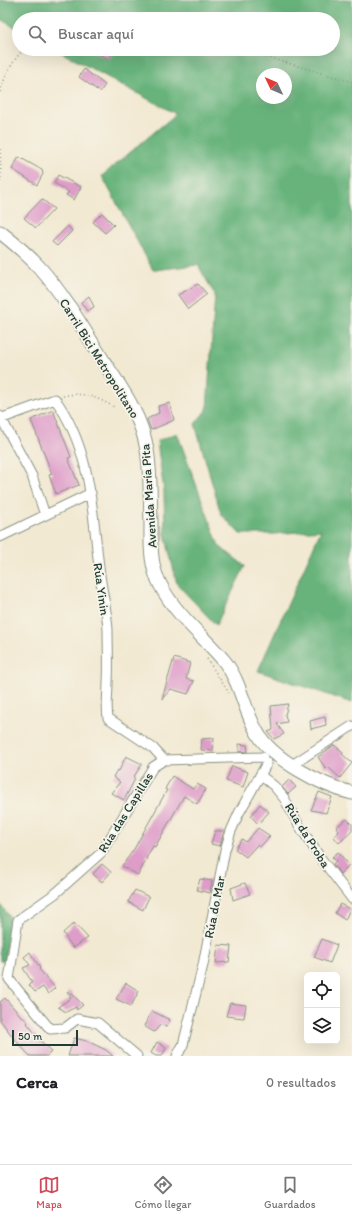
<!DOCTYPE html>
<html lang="es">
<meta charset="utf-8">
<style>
:root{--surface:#fff;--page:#f2f2f2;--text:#202124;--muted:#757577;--line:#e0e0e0;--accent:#d1495b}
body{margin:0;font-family:Itim,sans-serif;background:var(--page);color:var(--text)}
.controls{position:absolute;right:12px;bottom:12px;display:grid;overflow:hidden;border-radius:6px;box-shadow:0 4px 16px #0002}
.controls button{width:36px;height:36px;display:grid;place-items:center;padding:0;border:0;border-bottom:1px solid var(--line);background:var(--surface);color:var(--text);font:20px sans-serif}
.compass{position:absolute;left:256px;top:68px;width:36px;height:36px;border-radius:50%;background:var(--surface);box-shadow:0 4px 16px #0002;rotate:314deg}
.scale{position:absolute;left:12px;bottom:10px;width:66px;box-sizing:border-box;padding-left:4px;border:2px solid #1f3d34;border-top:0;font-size:11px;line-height:14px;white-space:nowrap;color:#1f3d34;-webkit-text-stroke:3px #f7f3e8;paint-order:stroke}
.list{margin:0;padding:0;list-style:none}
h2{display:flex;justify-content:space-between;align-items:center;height:52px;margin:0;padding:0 16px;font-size:17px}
h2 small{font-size:13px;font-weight:400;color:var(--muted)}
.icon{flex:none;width:22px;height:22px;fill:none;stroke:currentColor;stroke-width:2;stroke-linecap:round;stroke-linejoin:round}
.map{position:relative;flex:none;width:352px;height:1056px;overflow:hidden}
.search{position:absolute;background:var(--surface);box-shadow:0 4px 16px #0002;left:12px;right:12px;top:12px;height:44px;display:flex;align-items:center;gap:10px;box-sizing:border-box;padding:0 14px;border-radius:22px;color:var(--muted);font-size:15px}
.sheet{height:108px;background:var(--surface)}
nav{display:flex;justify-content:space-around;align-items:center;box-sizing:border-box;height:56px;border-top:1px solid var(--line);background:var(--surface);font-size:11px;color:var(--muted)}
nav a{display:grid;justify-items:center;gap:2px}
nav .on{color:var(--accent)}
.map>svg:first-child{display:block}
.forest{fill:#68b37c;stroke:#447858;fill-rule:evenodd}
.building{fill:#de9cc9}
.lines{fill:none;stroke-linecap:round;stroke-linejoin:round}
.street-casing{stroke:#889383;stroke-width:11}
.secondary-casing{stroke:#889383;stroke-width:15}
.path{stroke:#889383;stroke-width:1.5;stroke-dasharray:1 3;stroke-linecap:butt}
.street{stroke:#fff;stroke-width:9}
.secondary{stroke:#fff;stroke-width:13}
.labels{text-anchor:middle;stroke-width:3.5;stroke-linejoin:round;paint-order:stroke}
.street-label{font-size:13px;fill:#1f3d34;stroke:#f7f3e8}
</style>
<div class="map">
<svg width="352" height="1056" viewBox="0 0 352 1056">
<rect width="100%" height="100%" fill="#f7f3e8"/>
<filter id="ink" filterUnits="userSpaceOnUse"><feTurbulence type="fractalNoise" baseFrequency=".025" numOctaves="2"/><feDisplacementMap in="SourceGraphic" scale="8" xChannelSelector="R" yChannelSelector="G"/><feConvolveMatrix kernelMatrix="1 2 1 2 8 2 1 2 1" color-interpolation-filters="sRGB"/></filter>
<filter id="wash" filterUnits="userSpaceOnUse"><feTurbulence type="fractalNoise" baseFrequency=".012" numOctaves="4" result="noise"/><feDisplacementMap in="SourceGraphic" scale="16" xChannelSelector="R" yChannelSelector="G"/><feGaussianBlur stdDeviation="0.9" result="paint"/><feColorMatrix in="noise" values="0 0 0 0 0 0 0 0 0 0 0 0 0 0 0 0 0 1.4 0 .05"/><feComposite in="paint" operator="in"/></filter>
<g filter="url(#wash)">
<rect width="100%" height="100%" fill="#f2e9d2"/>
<path class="forest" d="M0,0h352v703l-94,-32 63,-141 -47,4h-34l-19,-20 -26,-90 12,-15 8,-114 -17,-30 -45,5 -51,-94 74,-62 -121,-65h278v-30h-314v11l-19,-11zM262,74h24v24h-24z
M177,433l42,113 26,20 -29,59 -39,-41 -12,-50 -1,-42 -7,-51z
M0,904l9,12 -4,45h-5z"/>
<g id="blocks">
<path class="building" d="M88,49h27l-6,10z
M84,69l21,16 -5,7 -21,-15z
M19,157l23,13 1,4 -6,11 -25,-16z
M58,175l23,12 -7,13 -8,-5 3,-3 -15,-9z
M42,199l12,10 -18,19 -12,-10z
M102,213l12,12 -9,8 -12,-11z
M68,226l4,5 -15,15 -5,-4z
M198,284l9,10 -19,15 -10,-14z
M89,296l5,11 -7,4 -6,-9z
M170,403l4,17 -23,10 -4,-11 12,-6 -1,-7z
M53,410l18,47 -3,1 11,27 -23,9 -7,-19 3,-1 -21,-54z
M174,658l16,5 -4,16 8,2 -6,13 -17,-5 -9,10z
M288,704l-3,11 2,7 -10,2 7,10 -10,5 -6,-7 5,-2 -2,-24z
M325,717l1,8 -15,4 -1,-8z
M214,738l-1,13 -12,-1 1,-11z
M239,744l8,1 1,6 -9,1z
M334,745l9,7 -1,2 10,9 -12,15 -12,-11 -2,2 -8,-12z
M126,756l16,8 -9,14 2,1 -11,21 -13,-7 9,-11 -7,-5 4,-7 2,1z
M232,766l16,6 -5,15 -17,-6z
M172,776l21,13 4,-5 9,5 -9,15 -13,-8 -29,51 -2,-1 -7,12h1l-9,17 -16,-9 12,-17 33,-59 -2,-1z
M289,780l7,7 -8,7 -6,-7z
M319,792l13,5 -6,16 -15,-3z
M260,804l9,8 -11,12 -7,-8z
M347,819l5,5v7l-13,12 -5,-6 5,-6 -3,-4z
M258,828l12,8 -10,11 -3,-2 -11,12 -11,-8 7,-10 4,3z
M215,831h9l-4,15 -9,-2z
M338,852l11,13 -9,9 -7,-10 3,-3 -4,-4z
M102,864l9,8 -9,10 -9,-8z
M200,879l12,2 -2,12 -13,-3z
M245,883l5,11 -17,6 -2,-12z
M135,890l14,7 -6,13 -15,-8z
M340,904l10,5 -5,11 -10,-7z
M74,923l14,15 -15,10 -10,-15z
M322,939l15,6 -7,18 -16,-6z
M218,945l13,1 -2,16 -13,1z
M30,952l10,16 -1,1 16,19 -7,6 -5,-7 -8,5 -6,-7 3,-3 -9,-14 7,-3 -6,-8z
M126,983l13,8 -8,15 -15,-7z
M69,991l14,14 -6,5 -1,-3 -10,5 -8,-5 13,-9 -4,-6z
M5,998l14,16 9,8 -1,1 11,14 -1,1 15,13 -5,5h-17l-14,-15 -16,-21v-18z
M230,1003l16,2 -2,13 -18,-2z
M152,1011l18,9 -4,7 -5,-3 -7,8 -10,-6z
M74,1038l13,3 19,9 7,6h-45z
M157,1042l9,6 -4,8h-6l-5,-3z"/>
</g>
</g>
<g filter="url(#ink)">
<use href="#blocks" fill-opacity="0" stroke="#889383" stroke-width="1"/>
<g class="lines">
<defs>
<path id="street" d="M0,416l32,60 13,39
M0,419l55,-20c36,50 37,109 44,168 2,21 8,42 9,63 0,17 1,35 0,52 0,12 -2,24 0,36l45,30 11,12
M0,537l91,-44
M292,765l60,-39
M260,775l14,11 10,12 13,24 22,34 33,43
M137,1056l-39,-33 -21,-4 -12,9 -15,1 -41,-50 9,-59 38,-27 45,-40 52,-86 11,-7 99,-3
M177,1056l6,-11 20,-80 22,-115 6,-19 8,-18 28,-50"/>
<path id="secondary" d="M0,232c14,11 27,22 39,35 26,29 45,63 65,95 18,27 38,55 43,88 4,24 3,48 4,73 0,17 -1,35 5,52 13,35 46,59 69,87 16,21 19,48 32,70 14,27 66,54 95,61"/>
</defs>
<use href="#street" class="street-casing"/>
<use href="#secondary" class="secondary-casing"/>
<path class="path" d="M240,49l112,33
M0,92c5,-16 12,-31 24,-43
M0,149l1,26 -1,10
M63,396c21,-5 35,2 53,12
M207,659l22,34"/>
<use href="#street" class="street"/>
<use href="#secondary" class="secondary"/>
</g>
</g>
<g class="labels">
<g class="street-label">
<text transform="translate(100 358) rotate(58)" y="5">Carril Bici Metropolitano</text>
<text transform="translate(148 496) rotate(-94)" y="5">Avenida María Pita</text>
<text transform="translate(102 589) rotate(82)" y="5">Rúa Yinin</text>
<text transform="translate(125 812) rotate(-58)" y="5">Rúa das Capillas</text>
<text transform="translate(308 835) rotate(58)" y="5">Rúa da Proba</text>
<text transform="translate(214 907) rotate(-79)" y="5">Rúa do Mar</text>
</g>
</g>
</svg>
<div class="controls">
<button><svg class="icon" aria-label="locate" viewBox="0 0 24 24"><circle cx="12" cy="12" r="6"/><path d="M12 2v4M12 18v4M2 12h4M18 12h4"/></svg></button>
<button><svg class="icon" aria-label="layers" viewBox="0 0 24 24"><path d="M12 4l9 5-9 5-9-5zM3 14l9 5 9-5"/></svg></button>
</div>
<svg class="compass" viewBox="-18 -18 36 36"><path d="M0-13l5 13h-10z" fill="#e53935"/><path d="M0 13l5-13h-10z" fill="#757577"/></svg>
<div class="scale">50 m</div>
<div class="search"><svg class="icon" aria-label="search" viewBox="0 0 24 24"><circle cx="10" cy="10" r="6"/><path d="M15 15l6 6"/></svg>Buscar aquí</div>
</div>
<section class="sheet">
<h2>Cerca<small>0 resultados</small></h2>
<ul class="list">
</ul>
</section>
<nav>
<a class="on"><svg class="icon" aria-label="map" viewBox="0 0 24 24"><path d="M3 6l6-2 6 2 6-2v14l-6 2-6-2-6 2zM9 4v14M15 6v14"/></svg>Mapa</a>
<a><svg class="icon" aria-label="directions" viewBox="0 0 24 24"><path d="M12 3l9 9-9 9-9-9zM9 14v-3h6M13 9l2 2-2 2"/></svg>Cómo llegar</a>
<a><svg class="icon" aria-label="saved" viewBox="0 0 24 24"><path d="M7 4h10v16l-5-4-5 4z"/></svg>Guardados</a>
</nav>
